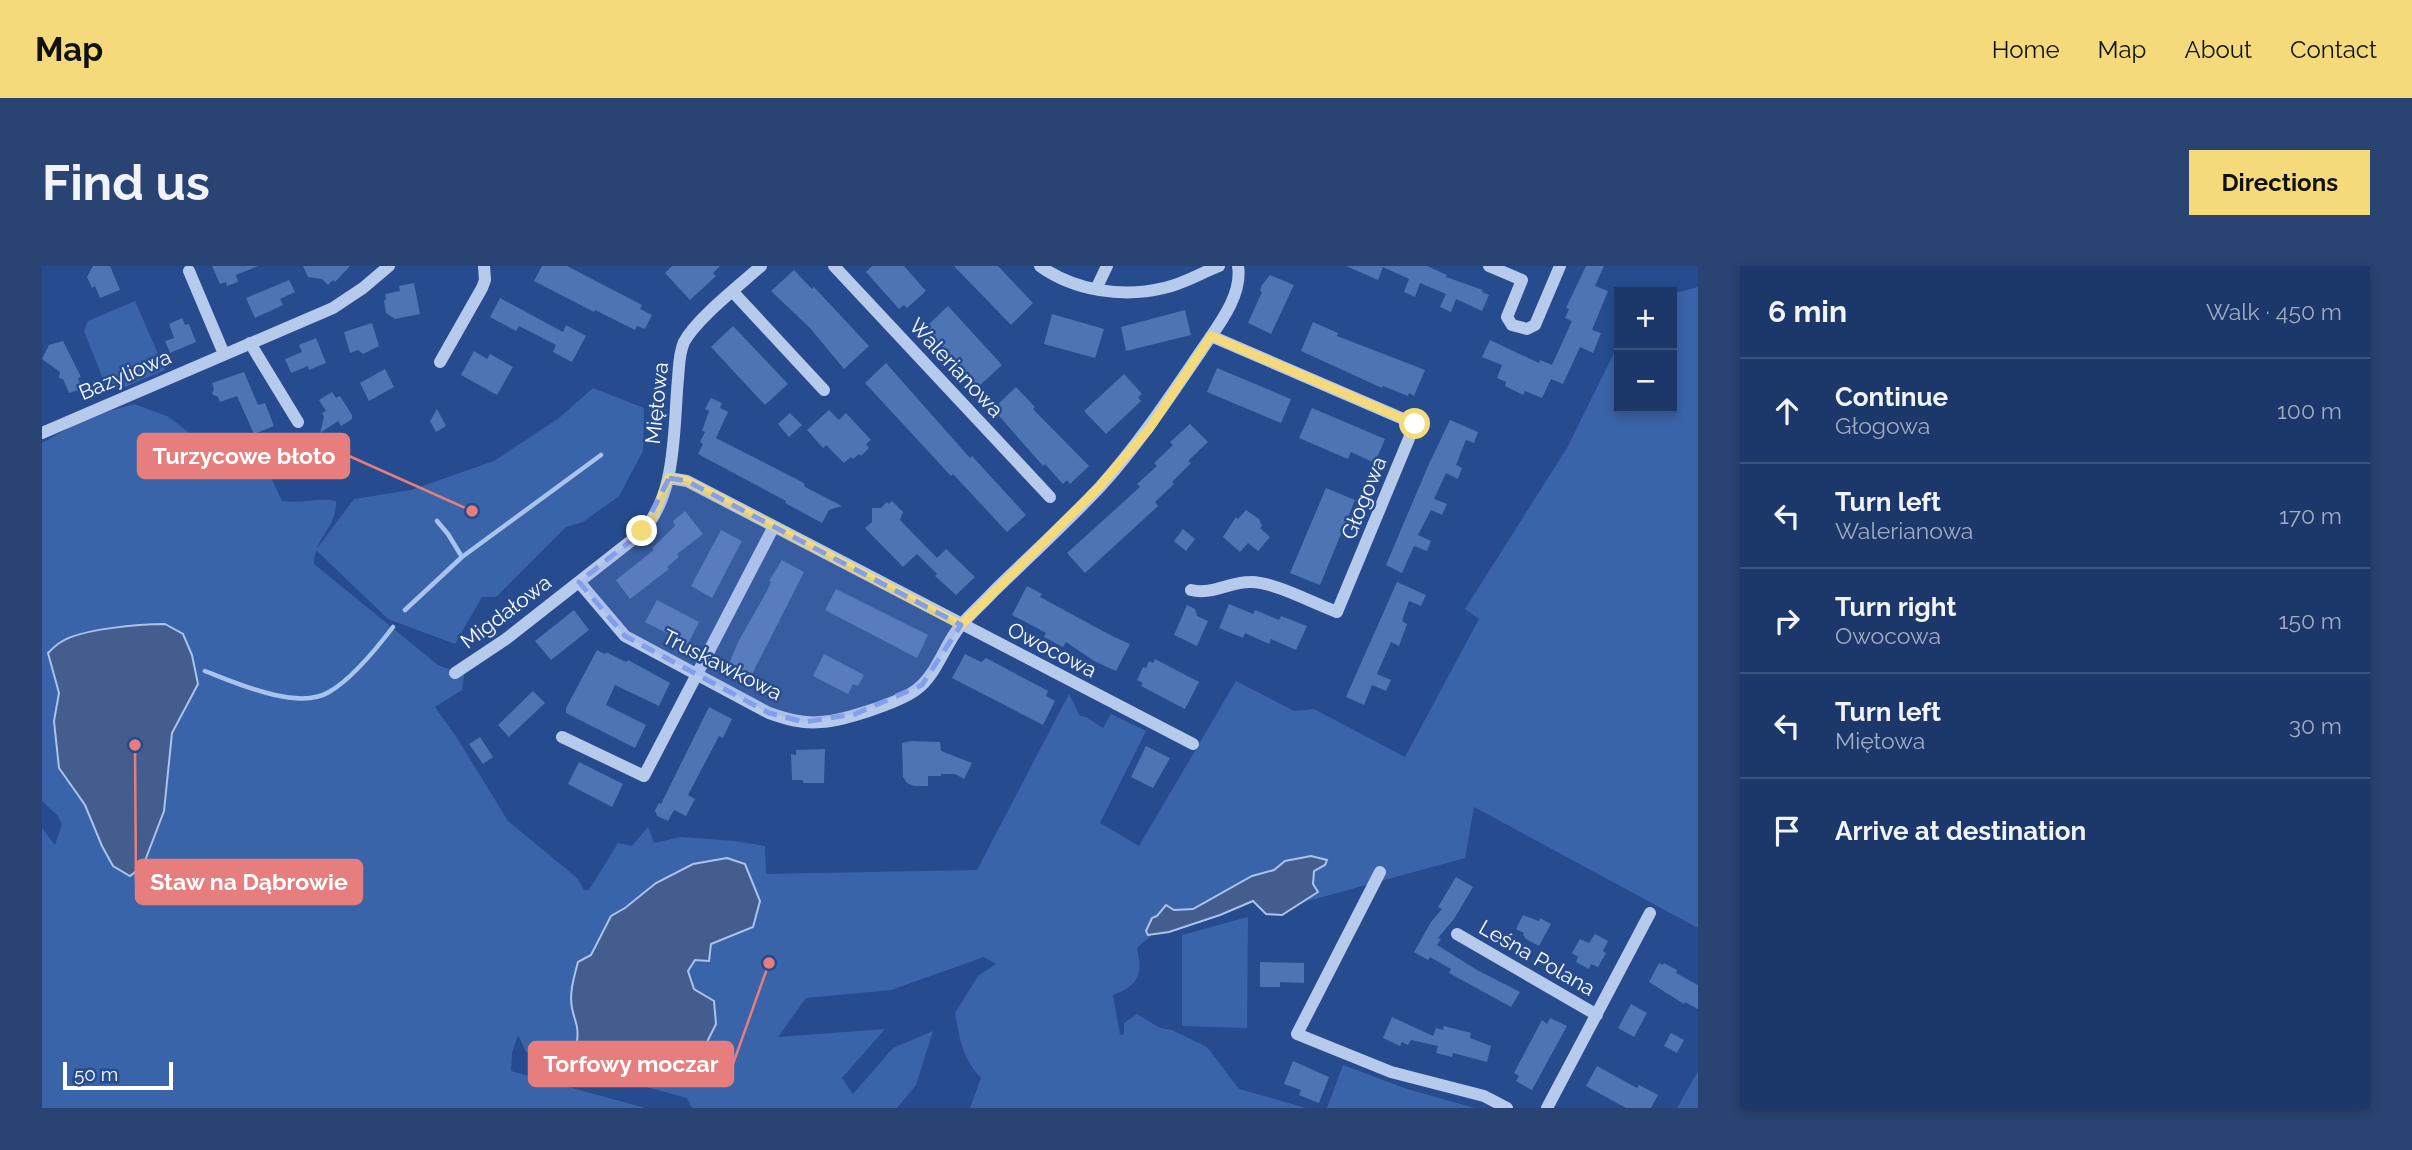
<!DOCTYPE html>
<meta charset="utf-8">
<style>
:root{--surface:#1c386a;--page:#294372;--text:#f1f3f6;--muted:#a0acc1;--line:#3a527e;--accent:#f4da7b}
body{margin:0;font-family:Raleway,sans-serif;background:var(--page);color:var(--text)}
.controls{position:absolute;right:21px;top:21px;display:grid;overflow:hidden;border-radius:0px;box-shadow:0 4px 10px #0003}
.controls button{width:63px;height:63px;display:grid;place-items:center;padding:0;border:0;border-bottom:2px solid var(--line);background:var(--surface);color:var(--text);font:35px sans-serif}
.scale{position:absolute;left:21px;bottom:18px;width:110px;box-sizing:border-box;padding-left:7px;border:4px solid #fff;border-top:0;font-size:19px;line-height:24px;white-space:nowrap;color:#fff;-webkit-text-stroke:5px #264b8e;paint-order:stroke}
.stop{position:absolute;width:21px;height:21px;margin:-16px;border:5px solid #f4da7b;border-radius:50%;background:#fff}
.stop.end{background:#f4da7b;border-color:#fff;box-shadow:0 2px 7px #0008}
.list{margin:0;padding:0;list-style:none}
h2{display:flex;justify-content:space-between;align-items:center;height:91px;margin:0;padding:0 28px;font-size:30px}
h2 small{font-size:23px;font-weight:400;color:var(--muted)}
.list li{display:grid;grid-template-columns:46px 1fr auto;gap:21px;align-items:center;box-sizing:border-box;height:105px;padding:0 28px;border-top:2px solid var(--line)}
.list b{display:block;font-size:26px;white-space:nowrap}
.list p{margin:0;font-size:23px;white-space:nowrap;color:var(--muted)}
.list em{font-size:23px;font-style:normal;color:var(--muted)}
.icon{flex:none;width:38px;height:38px;fill:none;stroke:currentColor;stroke-width:2;stroke-linecap:round;stroke-linejoin:round}
.map{position:relative;flex:none;width:1656px;height:842px;overflow:hidden;border-radius:0px}
header{display:flex;align-items:center;gap:42px;box-sizing:border-box;height:98px;padding:0 35px;background:var(--accent);color:#111}
header strong{font-size:33px}
nav{display:flex;gap:38px;margin-inline-start:auto;font-size:24px}
.intro{display:flex;align-items:center;justify-content:space-between;box-sizing:border-box;height:168px;padding:0 42px}
h1{margin:0;font-size:49px}
.button{padding:18px 32px;border-radius:0px;background:var(--accent);color:#111;font-size:24px;font-weight:700}
main{display:flex;gap:42px;padding:0 42px}
aside{flex:1;background:var(--surface);border-radius:0px;box-shadow:0 4px 10px #0003}
.map>svg:first-child{display:block}
.green{fill:#3a64aa}
.water{fill:#435d8e;stroke:#aac3eb;stroke-width:2}
.lines{fill:none;stroke-linecap:round;stroke-linejoin:round}
.stream{stroke:#aac3eb;stroke-width:4.5}
.building{fill:#4f74b4}
.minor{stroke:#b6caeb;stroke-width:12}
.route{stroke:#f4da7b;stroke-width:9}
.marked{fill:#839eea;fill-opacity:0.2;stroke:#839eea;stroke-width:5;stroke-dasharray:14 9;stroke-linejoin:round}
.labels{text-anchor:middle;stroke-width:5;stroke-linejoin:round;paint-order:stroke}
.street-label{font-size:21px;fill:#fff;stroke:#264b8e}
.leader{fill:none;stroke:#e67e7e;stroke-width:2.5}
.callout-dot{fill:#e67e7e;stroke:#264b8e;stroke-width:2.5}
.callout{fill:#e67e7e;stroke:#e67e7e;stroke-width:2.5}
.callout-label{font-size:23px;text-anchor:middle;font-weight:bold;fill:#fff}
</style>
<header>
<strong>Map</strong>
<nav><a>Home</a><a>Map</a><a>About</a><a>Contact</a></nav>
</header>
<div class="intro"><h1>Find us</h1><a class="button">Directions</a></div>
<main>
<div class="map">
<svg width="1656" height="842" viewBox="0 0 1656 842">
<rect width="100%" height="100%" fill="#264b8e"/>
<path class="green" d="M1656,21v641l-224,-121 -9,51 -161,44 13,-8 -4,-10 1,-13 11,-6 -2,-7 -13,-2 -25,5 -11,9 -22,6 -59,33 -19,1 -8,-4 -9,10 -5,2 -6,13 5,5 -14,12c6,26 2,38 -24,47l7,40 4,-1v-11l13,-9 23,14 12,2 35,17 32,42 67,19h-336l11,-30c-19,-21 -21,-38 -26,-65l23,-37 18,-12 -12,-7 -93,33 -85,8 -28,39 107,-8 -43,49 11,16 40,-46 40,-17 -17,54 -19,23h-205l-5,-10 -82,-22 16,-5 -68,-11 -27,-8 -8,-17 -6,18 -1,18 134,37h-603v-280l13,17 7,-21 -5,-9 -15,-14v-358l46,-26 46,-13 33,12 19,14 17,21 26,16 19,-3 20,7 14,30c20,3 36,-4 54,0 1,27 -22,37 -22,63l124,101 26,10 -2,15 -27,17 22,31 51,83 69,57 7,12h5l29,-47 14,3 16,-19 6,16 27,-6 54,4 30,5 1,28 211,-4 92,-176 11,22 6,1 17,11 8,-14 35,17 -46,92 39,23 97,-165 58,30 20,-2 91,48 74,-138 -14,-10 102,-161 52,-105v65h53v-114z
M93,35l30,69 -47,20 -13,-6 -21,-53 4,-10z
M551,122l51,20 -1,43 -24,45 -36,26 -17,5 -70,70h-14l-27,47 -67,-25 -72,-69 38,-51 57,-9 83,-29 65,-43z
M1206,651l-1,111 -65,-2v-91z
M1301,799l64,24 68,19h-148z
M1656,805v37h-21z"/>
<path class="water" d="M123,358l18,10 9,21 6,29 -26,49 -8,78 -21,55 -13,10 -17,-10 -11,-20 -17,-41 -26,-37 -5,-47 5,-28 -11,-40c4,-4 8,-8 13,-11 19,-13 80,-18 104,-18z
M1269,590l16,4 -2,5 -11,6 -1,13 5,8 -36,23 -16,-1 -13,-13 -33,14 -51,17 -21,3 -2,-4 6,-13 5,-2 9,-11 8,5 19,-1 59,-33 22,-6 11,-9z
M685,592l18,6 15,37 -7,26 -42,17 -2,17 -14,-1 -7,11 6,18 20,12 2,23 -10,20c-49,19 -82,28 -129,-2 2,-17 -2,-19 -5,-34 -3,-15 2,-31 6,-46l13,-7 20,-39 14,-8 31,-25 37,-19z"/>
<g class="lines">
<path class="stream" d="M395,255l11,13 14,23
M363,344l57,-53 139,-102
M163,405c31,12 93,40 124,21 23,-13 48,-44 64,-65"/>
</g>
<path class="building" d="M51,0h17l10,24 -20,8 -5,-12 -3,2 -5,-11z
M170,0h46l-22,9 2,7 -11,4 -1,-4 -6,2z
M261,0h47l-15,16 -2,-2 -5,5 -6,-6 -14,-2z
M500,0h25l75,39 -2,4 12,6 -7,14 -8,-3 -2,4 -40,-20 -1,2 -60,-31z
M630,0h48l-7,7 3,3 -26,24 -25,-27z
M830,0h32l22,25 -19,17 -3,-3 -5,4 -33,-37z
M912,0h44l35,37 -22,22z
M1304,0h81l20,9 -1,2 37,13 -1,2 7,3 -7,16 -26,-12 -5,13 -11,-5 6,-13 -26,-11 -5,14 -11,-5 5,-13 -26,-12 -5,13z
M1544,0h18l-9,20 13,5 -16,39 9,3 -8,20 -13,-6 -17,37 -12,-5 -9,19 -17,-7 -2,4 -18,-9 1,-4 -9,-4 5,-13 -20,-8 8,-17 49,23 1,-3 12,5 20,-44 -7,-3 4,-9 -3,-1z
M752,4l18,19 2,-2 55,59 -25,23 -34,-41 -39,-37z
M1228,9l24,10 -23,49 -23,-11 14,-31 -2,-1 2,-6z
M247,14l6,12 -15,7 3,6 -28,13 -9,-20z
M372,17l6,31 -25,5 -9,-6 -2,-12 2,-2 -1,-5 15,-3 -1,-5z
M458,32l63,34 3,-7 20,11 -14,26 -19,-10 3,-7 -37,-19 -3,5 -26,-14z
M906,40l54,59 -23,21 -3,-3 -3,2 -15,-16 3,-2 -30,-33 2,-1 -6,-7z
M1143,44l6,25 -65,16 -5,-24z
M1010,48l52,15 -9,29 -51,-14z
M140,52l3,7 4,-1 7,18 -26,11 -5,-12 9,-3 -5,-14z
M1271,56l25,11 -1,3 88,34 -11,26 -5,-3 -1,3 -25,-10 -1,2 -81,-37z
M330,57l7,23 -16,8 -5,-4 -8,3 -6,-21z
M691,60l55,58 -23,21 -54,-58z
M274,72l10,25 -17,7 -1,-4 -17,7 -6,-14 17,-7 -3,-7z
M21,75l18,36 -3,1 4,11 -13,4 -6,-14 -4,-1 1,-6 -18,-13 7,-14z
M432,85l13,8 3,-5 23,13 -16,28 -36,-20z
M844,97l84,95 2,-2 54,59 -19,17 -54,-58 -2,2 -86,-93z
M1175,102l74,31 -10,24 -74,-31z
M343,103l9,18 -25,14 -9,-18z
M202,106l14,33 7,-2 9,23 -20,8 -17,-38 -17,6 -2,-5 -6,-3 2,-5 -2,-6z
M1082,108l18,20 -4,3 3,4 -35,33 -22,-23z
M974,121l19,20 -2,2 56,57 -19,18 -3,-4 -4,4 -18,-20 -2,2 -50,-57z
M290,126l4,6 4,-2 12,19v4l-11,7 -3,-5 -18,12 4,-16 -2,-4 4,-2 -7,-11z
M669,132l11,5 -2,5 8,4 -12,26 88,45 1,4 37,19 -13,4 -7,13 -37,-20 1,-2 -88,-47 5,-10 -3,-2 5,-10 -3,-1 7,-20 -4,-2z
M1270,142l73,31 -10,24 -24,-11 -3,7 -49,-21z
M395,143l9,17 -10,6 -6,-11z
M787,144l10,10 7,-7 25,27 -5,4 3,4 -8,8 -2,-2 -6,5 -2,-2 -7,6 -18,-18 -3,3 -16,-18z
M748,147l12,12 -13,12 -11,-13z
M1408,154l28,12 -4,11 -8,-3 -10,25 6,3 -4,11 -12,-6 -12,26 13,5 -5,11 -11,-5 -13,25 13,6 -4,10 -13,-5 -12,27 -16,-8 42,-99z
M1148,158l18,18 -20,19 3,2 -19,19 2,2 -19,18 3,4 -73,67 -18,-20 73,-66 -3,-3 20,-18 -3,-3 19,-18 -3,-3z
M1284,222l29,12 -35,85 -30,-12z
M850,235l11,11 -3,8 37,38 9,-9 29,28 -19,18 -21,-19 2,-2 -20,-20 -14,13 -38,-39 7,-6v-14h9l6,-6 2,2z
M1204,244l13,9 3,7 -2,2 10,9 -12,14 -10,-8 -8,9 -17,-15 13,-20 2,2z
M643,245l18,23 -26,20 2,3 -12,10 2,2 -39,30 -14,-19 38,-30 -2,-2 23,-22 -2,-5z
M1141,263l12,10 -9,12 -12,-10z
M679,264l21,11 -30,57 -21,-12z
M740,294l22,12 -53,104 -22,-12 9,-22 29,-51 4,-9 -2,-1z
M1355,316l29,13 -5,11 -12,-5 -7,20 5,3 -8,22 -8,-4 -14,32 14,6 -5,11 -14,-6 -8,20 -18,-8z
M985,320l15,8 -2,3 72,39 18,8 -14,27 -22,-10 -28,-19 -3,5 -19,-10 2,-4 -34,-18z
M794,323l92,46 -11,23 -92,-48z
M615,334l42,22 -11,22 -43,-22z
M1187,338l24,10 2,-4 24,10 2,-4 26,10 -11,24 -25,-11 -2,5 -24,-11 -2,5 -24,-10z
M1145,339l8,4 2,7 11,5 -11,25 -23,-11z
M532,344l15,20 -38,30 -16,-19z
M555,384l8,4 1,-2 20,10 2,-2 42,23 -11,23 -44,-21 -9,20 40,20 -11,23 -69,-35v-5z
M782,388l40,21 -6,11 -5,-2 -5,10 -35,-18z
M923,388l16,8 5,-4 62,33 -2,5 9,5 -12,24 -91,-47z
M1113,393l44,23 -14,27 -44,-23 2,-3 -6,-3 6,-13 3,1 3,-7 4,2z
M491,425l12,12 -36,34 -11,-12z
M667,441l23,12 -9,19 -4,-2 -31,59 7,4 -9,17 -12,-6 -6,11 -11,-5 -2,-6 4,-7 2,1z
M438,471l13,20 -10,7 -14,-20z
M869,475l29,1 1,9 31,12 -8,16 -9,-5h-14v2h-13v10h-14l-7,-3 -4,-6 -1,-34z
M1104,480l24,12 -17,30 -22,-11z
M783,483l-1,34h-21v-3h-11l-1,-26 5,1v-5z
M537,496l44,22 -11,23 -44,-23z
M1414,611l17,10 -19,32 -16,19 3,1 -4,6 40,25 43,22 -9,15 -62,-34 2,-4 -21,-12 -2,3 -14,-8 17,-30 11,-13 -4,-2z
M1481,649l16,6 1,-3 11,6 -12,22 -13,-7 -3,-4 1,-2 -8,-4z
M1553,668l13,7 -5,10 3,2 -8,14 -7,-3 -2,5 -13,-7 2,-5 -6,-4 8,-14 9,4z
M1218,696l44,1v20l-24,-1v5h-20z
M1617,697l4,2 1,-2 13,7 -1,3 22,12v24l-13,-7 -1,2 -35,-22z
M1589,738l16,9 -13,24 -16,-9z
M1350,751l41,19 3,-8 7,2 1,-4 27,7 -1,5 21,8 -4,16 -34,-9 -1,4 -16,-4 2,-7 -27,-6 -3,5 -6,-3 -2,4 -17,-8z
M1508,752l17,8 -35,64 -16,-9 3,-5 -5,-3 28,-53 5,4z
M1629,767l13,7 -7,13 -13,-7z
M1251,795l36,16 -10,26 -20,-8 2,-5 -17,-6z
M1555,800l40,22 2,-3 19,10 -7,13h-25l-40,-22z"/>
<g class="lines">
<path class="minor" d="M792,0l216,231
M998,0c35,25 83,32 124,22 19,-4 37,-15 55,-22
M1447,0l33,14 -15,37 5,8 15,4 8,-4 25,-59
M147,5l35,83
M1054,23l11,-23
M691,26l91,98
M208,77l48,79
M398,96l42,-74 3,-8 -1,-14
M0,167l291,-125 30,-20 26,-22
M627,212l18,3 506,263
M537,316l46,54 144,77c17,6 34,11 52,9 22,-1 77,-19 95,-32 21,-15 28,-45 45,-65 10,-12 22,-22 33,-34 35,-34 72,-68 106,-104 38,-42 69,-89 101,-136 16,-24 42,-55 37,-85
M1149,324c21,5 38,-8 59,-8 22,-1 65,22 87,30l78,-188 -204,-88
M413,407l51,-34 130,-102c42,-35 37,-108 42,-158 1,-12 1,-26 6,-37 13,-24 56,-57 77,-76
M520,471l82,39 129,-248
M1338,606l-83,162 94,38 93,24 23,12
M1415,668l140,81
M1505,842l103,-195"/>
</g>
<g class="lines">
<path class="route" d="M600,265l11,-12 16,-41 18,3 274,144 138,-138 24,-28 26,-30 62,-93 204,88"/>
</g>
<path class="marked" d="M627,212l18,3 274,144 -39,60 -67,29 -51,8 -35,-9 -144,-77 -46,-54 63,-50z"/>
<g class="labels">
<g class="street-label">
<text transform="translate(914 102) rotate(47)" y="7">Walerianowa</text>
<text transform="translate(83 109) rotate(-23)" y="7">Bazyliowa</text>
<text transform="translate(615 137) rotate(-84)" y="7">Miętowa</text>
<text transform="translate(1322 232) rotate(-68)" y="7">Głogowa</text>
<text transform="translate(464 346) rotate(-37)" y="7">Migdałowa</text>
<text transform="translate(1010 384) rotate(27)" y="7">Owocowa</text>
<text transform="translate(680 399) rotate(27)" y="7">Truskawkowa</text>
<text transform="translate(1495 692) rotate(30)" y="7">Leśna Polana</text>
</g>
</g>
<path class="leader" d="M430 245L307 190M93 479L94 616M727 697L691 798"/>
<g class="callout-dot">
<circle cx="430" cy="245" r="7"/>
<circle cx="93" cy="479" r="7"/>
<circle cx="727" cy="697" r="7"/>
</g>
<g class="callout">
<rect x="96" y="168" width="211" height="44" rx="7"/>
<rect x="94" y="594" width="226" height="44" rx="7"/>
<rect x="487" y="776" width="204" height="44" rx="7"/>
</g>
<g class="callout-label">
<text x="202" y="198">Turzycowe błoto</text>
<text x="207" y="624">Staw na Dąbrowie</text>
<text x="589" y="806">Torfowy moczar</text>
</g>
</svg>
<div class="controls">
<button>+</button>
<button>−</button>
</div>
<div class="scale">50 m</div>
<div class="stop" style="left:1373px;top:158px"></div>
<div class="stop end" style="left:600px;top:265px"></div>
</div>
<aside>
<h2>6 min<small>Walk · 450 m</small></h2>
<ul class="list">
<li><svg class="icon" aria-label="ahead" viewBox="0 0 24 24"><path d="M12 20V5M6 11l6-6 6 6"/></svg><div><b>Continue</b><p>Głogowa</p></div><em>100 m</em></li>
<li><svg class="icon" aria-label="left" viewBox="0 0 24 24"><path d="M17 20v-9H6M10 6l-5 5 5 5"/></svg><div><b>Turn left</b><p>Walerianowa</p></div><em>170 m</em></li>
<li><svg class="icon" aria-label="right" viewBox="0 0 24 24"><path d="M7 20v-9h11M14 6l5 5-5 5"/></svg><div><b>Turn right</b><p>Owocowa</p></div><em>150 m</em></li>
<li><svg class="icon" aria-label="left" viewBox="0 0 24 24"><path d="M17 20v-9H6M10 6l-5 5 5 5"/></svg><div><b>Turn left</b><p>Miętowa</p></div><em>30 m</em></li>
<li><svg class="icon" aria-label="arrive" viewBox="0 0 24 24"><path d="M6 21V4h12l-3 4 3 4H6"/></svg><div><b>Arrive at destination</b></div></li>
</ul>
</aside>
</main>
